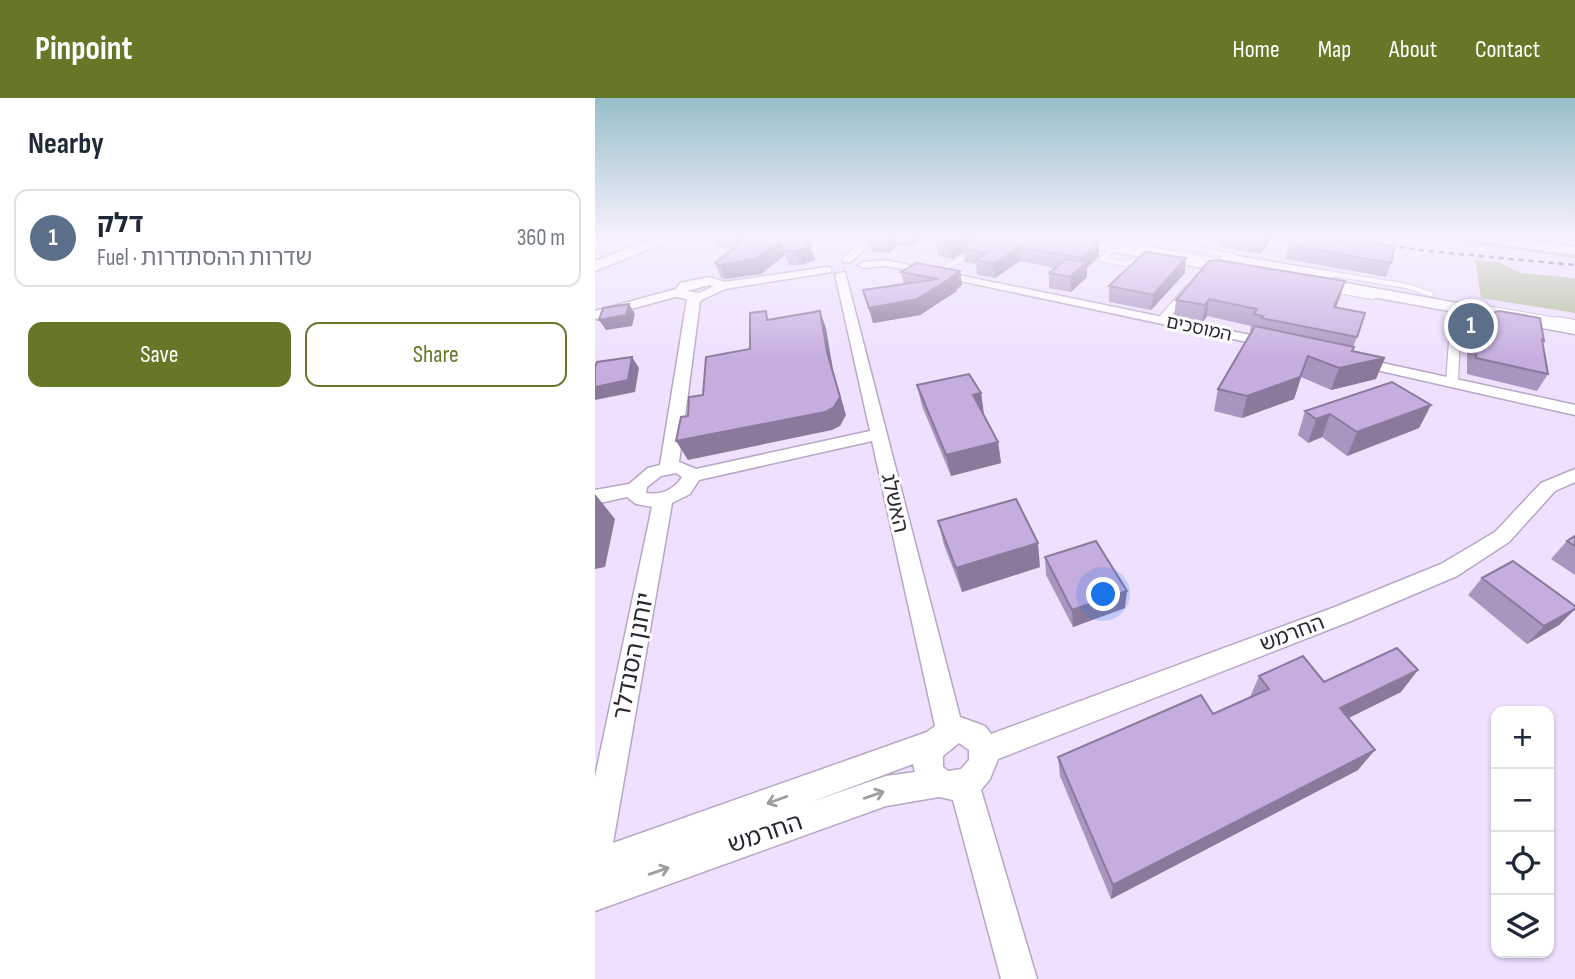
<!DOCTYPE html>
<meta charset="utf-8">
<style>
:root{--surface:#fff;--page:#f6f6f7;--text:#1f2937;--muted:#747a83;--line:#e0e1e3;--accent:#647827}
body{margin:0;font-family:"Sofia Sans Condensed","Noto Sans Hebrew",sans-serif;background:var(--page);color:var(--text)}
.controls{position:absolute;right:21px;bottom:21px;display:grid;overflow:hidden;border-radius:14px;box-shadow:0 2px 5px #0004}
.controls button{width:63px;height:63px;display:grid;place-items:center;padding:0;border:0;border-bottom:2px solid var(--line);background:var(--surface);color:var(--text);font:35px sans-serif}
.you{position:absolute;left:509px;top:497px;width:24px;height:24px;margin:-18px;border:5px solid #fff;border-radius:50%;background:#1a73e8;box-shadow:0 0 0 10px #1a73e833}
.badge{display:grid;place-items:center;width:46px;height:46px;border-radius:50%;background:var(--accent);color:#fff;font-size:23px;font-weight:700}
.pin{position:absolute;translate:-50% -50%;border:4px solid #fff;box-shadow:0 2px 7px #0006}
.list{margin:0;padding:0;list-style:none}
h2{display:flex;justify-content:space-between;align-items:center;height:91px;margin:0;padding:0 28px;font-size:30px}
h2 small{font-size:23px;font-weight:400;color:var(--muted)}
.list li{display:grid;grid-template-columns:46px 1fr auto;gap:21px;align-items:center;box-sizing:border-box;height:98px;margin:0 14px 14px;padding:0 14px;border:2px solid var(--line);border-radius:14px}
.list b{display:block;font-size:26px;white-space:nowrap}
.list p{margin:0;font-size:23px;white-space:nowrap;color:var(--muted)}
.list em{font-size:23px;font-style:normal;color:var(--muted)}
.actions{display:flex;gap:14px;padding:21px 28px}
.actions a{flex:1;padding:16px 0;border:2px solid var(--accent);border-radius:14px;text-align:center;font-size:24px;color:var(--accent)}
.actions .main{background:var(--accent);color:#fff}
.icon{flex:none;width:38px;height:38px;fill:none;stroke:currentColor;stroke-width:2;stroke-linecap:round;stroke-linejoin:round}
.map{position:relative;flex:none;width:980px;height:881px;overflow:hidden}
header{display:flex;align-items:center;gap:42px;box-sizing:border-box;height:98px;padding:0 35px;background:var(--accent);color:#fff}
header strong{font-size:33px}
nav{display:flex;gap:38px;margin-inline-start:auto;font-size:24px}
main{display:flex}
aside{flex:1;background:var(--surface)}
.map>svg:first-child{display:block}
.green{fill:#b1bc99}
.lines{fill:none;stroke-linecap:round;stroke-linejoin:round}
.lane-far1-casing{stroke:#b6a8c4;stroke-width:6}
.lane-casing{stroke:#b6a8c4;stroke-width:8}
.street-casing{stroke:#b6a8c4;stroke-width:2}
.secondary-casing{stroke:#b6a8c4;stroke-width:3}
.highway-casing{stroke:#b6a8c4;stroke-width:3}
.lane-far1{stroke:#fff;stroke-width:4.5}
.lane{stroke:#fff;stroke-width:6}
.street{fill:#fff;fill-rule:evenodd}
.secondary{fill:#fff;fill-rule:evenodd}
.highway{fill:#fff;fill-rule:evenodd}
.rail{stroke:#47404e;stroke-width:2.5;stroke-dasharray:5 5;stroke-linecap:butt}
.wall{fill:#aa95c0}
.shaded-wall{fill:#8b799c}
.building{fill:#c6addf;stroke:#8b799c;stroke-width:2}
.oneway{stroke:#a09da2}
.labels{text-anchor:middle;stroke-width:6;stroke-linejoin:round;paint-order:stroke}
.far-street-label{font-size:18px;fill:#2c2631;stroke:#fff}
.street-label{font-size:21px;fill:#2c2631;stroke:#fff}
.near-street-label{font-size:24px;fill:#2c2631;stroke:#fff}
</style>
<header>
<strong>Pinpoint</strong>
<nav><a>Home</a><a>Map</a><a>About</a><a>Contact</a></nav>
</header>
<main>
<aside>
<h2>Nearby<small></small></h2>
<ul class="list">
<li><span class="badge" style="background:#5c6f8a">1</span><div><b>דלק</b><p>Fuel · שדרות ההסתדרות</p></div><em>360 m</em></li>
</ul>
<div class="actions"><a class="main">Save</a><a>Share</a></div>
</aside>
<div class="map">
<svg width="980" height="881" viewBox="0 0 980 881">
<rect width="100%" height="100%" fill="#eee0fe"/>
<path class="green" d="M823,138h31l126,17v5z
M880,162l23,2 23,11 54,5v35l-94,-15z"/>
<g class="lines">
<defs>
<path id="lane-far1" d="M481,138l148,26
M564,143l14,-4 44,7
M538,144l26,-1 74,15
M516,153l-9,8 22,5 21,-6
M726,174l86,14 24,8
M341,175l37,-21
M739,192l39,7
M879,208l94,16
M860,222l12,2"/>
<path id="lane" d="M861,222l24,4
M963,222l17,3"/>
<path id="street" d="M592,187l8,2 -29,35h-8v-4z
M861,211l5,3 -3,70 -6,3 -6,-3 5,-70z"/>
<path id="secondary" d="M272,138h12l-28,26h-8v-4z
M290,162l390,80 7,4 -7,4 -357,-76 -33,-6 -21,2 -6,-3 6,-3z
M232,169l4,1v4l-106,17 -25,12 -21,161 17,7 174,-38 -35,-157 10,-2 115,445 25,9 6,8 344,-127 106,-43 54,-32 46,-49 34,-14v13l-20,9 -46,51 -52,34 -106,45 -353,138 -8,20 -9,11 56,189h-36l-48,-179 -14,-3 -53,9 -291,105v-134l57,-270 -16,-3 -9,-7 -32,7v-14l34,-6 19,-16 12,-3 27,-166 -12,-2 -80,22v-8l81,-22 4,-6 29,-6 16,5zM114,187l5,1 -15,7 -12,-2zM277,343l63,285 -8,6 -314,111 59,-340 18,-9 9,-14zM81,375l6,4c-8,13 -21,18 -36,16l1,-6 14,-11zM364,645l10,7v10l-8,9 -13,2 -5,-4v-11zM318,666l2,8 -29,4 -75,26z
M760,259l220,48v10l-225,-51 -2,-3z"/>
<path id="highway" d="M65,138h21l-86,35v-10z
M444,138h33l154,26 -7,-4 7,-4 101,17 8,5 -6,4 246,44v10l-274,-50 -2,-3 6,-4 -59,-11 5,4 -8,5 -197,-35z
M867,138h39l74,11v8l-106,-15z"/>
</defs>
<use href="#lane-far1" class="lane-far1-casing"/>
<use href="#lane" class="lane-casing"/>
<use href="#street" class="street-casing"/>
<use href="#secondary" class="secondary-casing"/>
<use href="#highway" class="highway-casing"/>
<use href="#lane-far1" class="lane-far1"/>
<use href="#lane" class="lane"/>
<use href="#street" class="street"/>
<use href="#secondary" class="secondary"/>
<use href="#highway" class="highway"/>
<path class="rail" d="M725,138l108,15 147,14"/>
</g>
<path class="wall" d="M118,138h98l-3,8 3,2 4,14 -14,5h-12l-4,-10 -24,19 -36,5 -4,-1 -6,-15 19,-14 -16,-1z
M273,138h198l33,20 -12,12v9l-16,15 -22,-4v-15l6,-5 -35,-7 -25,17 -18,-3 -1,-11 -11,-2 -1,-10 -12,7 -14,-3 -2,-13 -16,-3 -12,7 -10,-2 -9,8 -17,-1z
M604,138h76l-15,18 -40,-7 1,-4 -3,-4z
M722,138v1l33,6 17,-1 24,21 -5,14 -100,-18 3,-14z
M365,173l2,14 -6,5 1,1 -37,24 -47,8 -10,-33 41,-6 -3,-12z
M590,175l-34,37 -42,-8v-16z
M745,199l-4,10 29,6 -13,38 24,28 -45,11 -30,-13 -7,22 -52,19 -28,-7 4,-22 34,-57 -2,-1 1,-5 -44,-10 -5,7 -28,-6 2,-17z
M880,214l69,29 -1,3 5,30 -11,17 -70,-17v-46z
M322,287l64,8 2,21 15,28 3,21 -50,13 -29,-70z
M836,307l-12,23 -72,28 -25,-19 -14,6 -10,-8 7,-24z
M343,423l102,46 -78,25 -18,-47z
M980,438v39l-24,-16 16,-18z
M450,459l80,51 -52,19 -27,-52z
M887,480l93,28v3l-16,16 -32,19 -59,-49z
M664,578l65,6 77,10 -52,26 9,52 -247,129 -51,-123 -2,-19 155,-43 37,-17z"/>
<path class="shaded-wall" d="M136,138h23l-18,13z
M207,138h9l-3,11 3,-1 4,14 -14,5 -5,-14z
M291,138h10l2,9 -9,8 -4,-16z
M311,138h13l1,4 -12,7z
M366,138h30l-28,12 1,4 -12,7 -3,-16z
M668,138h12l-15,18z
M185,143l5,14 -24,19 -36,5 -6,-14z
M504,144v14l-12,12v9l-16,15 -1,-15 12,-11v-8z
M424,149l1,14 -25,17 -2,-14z
M591,160l-1,15 -34,37 2,-15z
M365,173l2,14 -6,5 1,1 -37,24 -47,8 -4,-15 82,-31z
M750,183l-5,16 -11,27 5,-17z
M614,201l-2,17 -5,7 3,-18z
M34,206l6,10 -3,12 -26,4 -7,-10z
M225,213l6,17 7,42 13,45 -6,11 -8,4 -144,30 -12,-19 151,-89z
M713,258l-14,43 -52,19 5,-22z
M37,259l7,11 -4,24 -40,8v-13z
M790,260l-9,21 -45,11 8,-22z
M386,295l3,21 -8,2 -3,-21z
M836,307l-12,23 -72,28 10,-24z
M735,316l-8,23 -14,6 8,-24z
M403,344l3,21 -50,13 -5,-21z
M0,396l20,25 -10,48 -10,2z
M443,445l2,24 -78,25 -6,-24z
M532,493l-2,17 -52,19 -1,-17z
M980,511l-16,16 -32,19 17,-18z
M823,572l-17,22 -75,37 14,-21z
M780,652l-17,20 -247,129 2,-14z"/>
<path class="building" d="M155,138h52l-1,4 10,6 -15,5h-13l-3,-10 -25,18 -36,6 -4,-2z
M346,138h20l-12,7 -14,-3z
M390,138h81l33,6 -17,16 -63,-11 -26,17 -18,-4 12,-7 -24,-5z
M699,138h22l-1,1 35,6 3,-7h16l-3,6 29,4 -4,17 -102,-18z
M550,154l41,6 -33,37 -44,-9z
M471,161l21,3 -17,15 -21,-4z
M622,162l128,21 -11,26 31,6 -8,24 -96,-19 2,-2 -9,-2 3,-5 -48,-10 -4,6 -29,-5 33,-39z
M321,165l44,8 -9,6 3,-1 -37,23 -48,9 -6,-18 75,-11 -37,-7z
M34,206l-3,11 -27,5 4,-12z
M171,213l1,9 53,-9 7,41 13,45 -6,10 -9,5 -149,29 5,-24 7,-1 1,-19 14,-2 3,-38 44,-8v-36z
M904,213l41,7 4,23 -2,-1 6,34 -72,-16 -1,-46 13,2z
M660,228l99,21 -2,4 33,7 -46,10 -31,-12 -8,21 -53,19 -29,-7z
M37,259l-4,23 -33,7v-20l2,-5z
M374,276l12,19 -8,2 25,47 -52,13 -29,-70z
M797,284l39,23 -74,27 -27,-18 -14,5 -11,-8z
M421,401l22,44 -82,25 -18,-47z
M980,438v10l-8,-5z
M501,443l31,50 -55,19 -27,-53z
M918,463l62,45v3l-31,17 -62,-48z
M802,550l21,22 -78,38 35,42 -262,135 -55,-128 143,-62 12,19 56,-25 -10,-13 44,-20 21,26z"/>
<defs><path id="oneway-shaft" d="M-6 0H5M1.5-3L5.5 0L1.5 3" fill="none" stroke-width="1.6" stroke-linecap="round" stroke-linejoin="round" transform="scale(1.75)"/></defs>
<g class="oneway">
<use href="#oneway-shaft" transform="translate(279 697) rotate(-19)"/>
<use href="#oneway-shaft" transform="translate(182 702) rotate(160)"/>
<use href="#oneway-shaft" transform="translate(64 773) rotate(-19)"/>
</g>
<linearGradient id="sky" x2="0" y2="1"><stop stop-color="#97bfc8"/><stop offset="0.53" stop-color="#f7f1ff"/><stop offset="1" stop-color="#f7f1ff" stop-opacity="0"/></linearGradient>
<rect width="980" height="262" fill="url(#sky)"/>
<g class="labels">
<g class="far-street-label">
<text transform="translate(604 230) rotate(12)" y="6">המוסכים</text>
</g>
<g class="street-label">
<text transform="translate(300 405) rotate(77)" y="7">האשלג</text>
<text transform="translate(697 535) rotate(-21)" y="7">החרמש</text>
</g>
<g class="near-street-label">
<text transform="translate(38 558) rotate(-79)" y="8">יוחנן הסנדלר</text>
<text transform="translate(170 735) rotate(-19)" y="8">החרמש</text>
</g>
</g>
</svg>
<div class="controls">
<button>+</button>
<button>−</button>
<button><svg class="icon" aria-label="locate" viewBox="0 0 24 24"><circle cx="12" cy="12" r="6"/><path d="M12 2v4M12 18v4M2 12h4M18 12h4"/></svg></button>
<button><svg class="icon" aria-label="layers" viewBox="0 0 24 24"><path d="M12 4l9 5-9 5-9-5zM3 14l9 5 9-5"/></svg></button>
</div>
<div class="you"></div>
<div class="pin badge" style="left:876px;top:228px;background:#5c6f8a">1</div>
</div>
</main>
